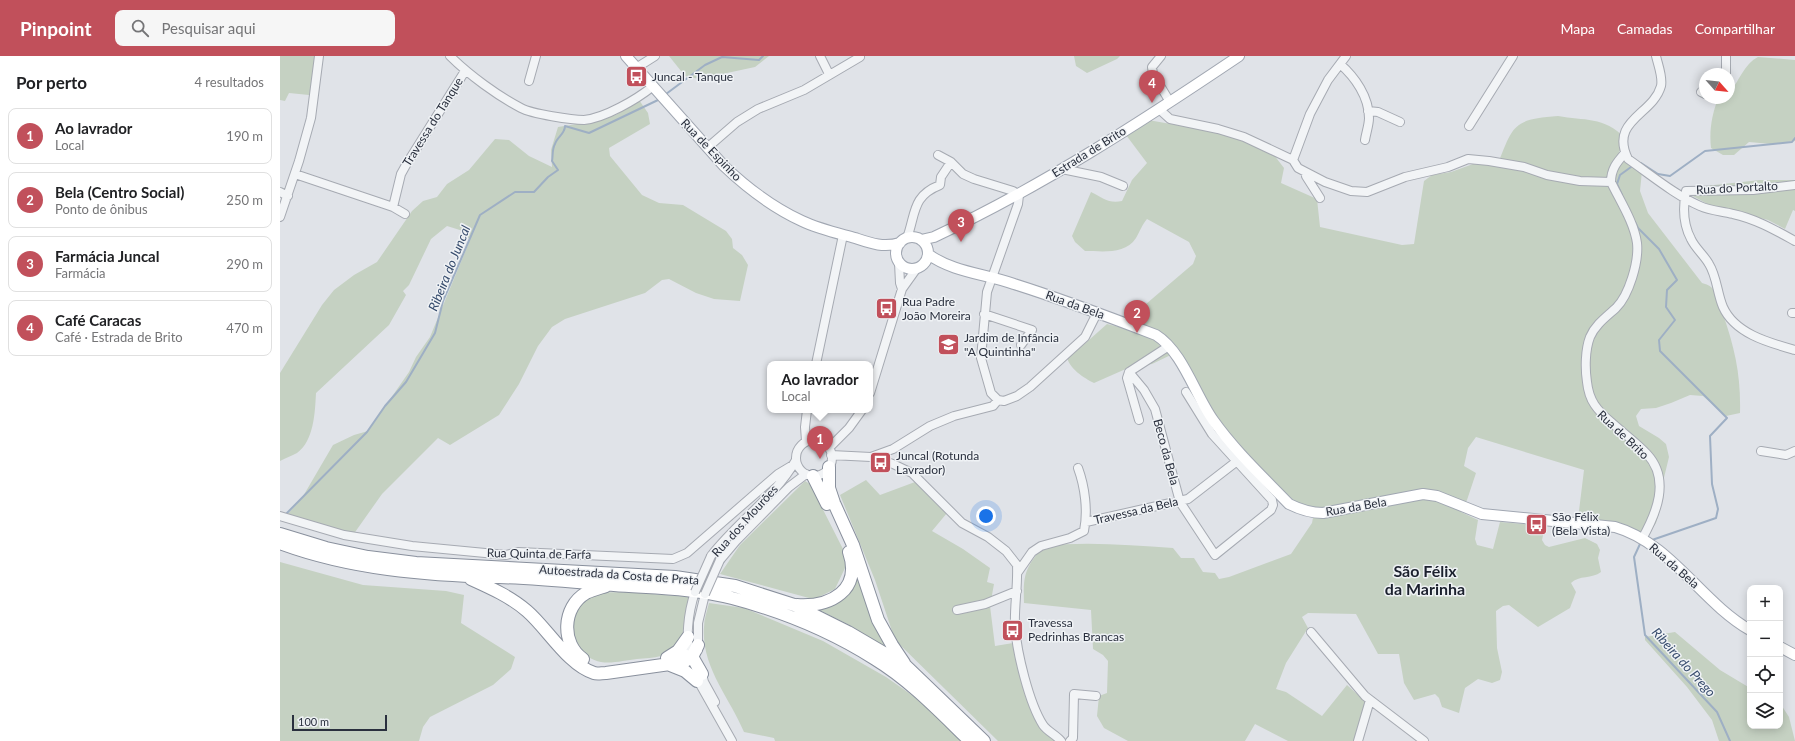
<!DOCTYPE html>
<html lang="pt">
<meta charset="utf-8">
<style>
:root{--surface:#fff;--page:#f6f6f6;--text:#202124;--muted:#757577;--line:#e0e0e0;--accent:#c1505b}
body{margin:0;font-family:Lato,sans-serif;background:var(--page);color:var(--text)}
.controls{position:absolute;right:12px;bottom:12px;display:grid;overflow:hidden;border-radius:8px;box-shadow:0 2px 10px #0003}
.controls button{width:36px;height:36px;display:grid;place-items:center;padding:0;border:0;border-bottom:1px solid var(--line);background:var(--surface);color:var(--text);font:20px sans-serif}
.compass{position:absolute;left:1419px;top:12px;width:36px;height:36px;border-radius:50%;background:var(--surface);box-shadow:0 2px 10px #0003;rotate:117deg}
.scale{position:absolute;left:12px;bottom:10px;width:95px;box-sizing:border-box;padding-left:4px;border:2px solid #2a303e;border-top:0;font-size:11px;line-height:14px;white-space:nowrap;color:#2a303e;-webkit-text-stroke:3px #eff2f5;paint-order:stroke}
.you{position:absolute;left:706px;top:460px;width:14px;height:14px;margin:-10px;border:3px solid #fff;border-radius:50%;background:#1a73e8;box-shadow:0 0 0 6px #1a73e833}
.badge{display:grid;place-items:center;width:26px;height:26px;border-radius:50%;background:var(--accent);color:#fff;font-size:13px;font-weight:700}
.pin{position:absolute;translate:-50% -33px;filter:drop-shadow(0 1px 2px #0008)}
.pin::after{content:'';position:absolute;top:21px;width:14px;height:12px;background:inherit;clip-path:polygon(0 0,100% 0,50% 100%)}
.popup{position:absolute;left:487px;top:305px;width:106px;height:52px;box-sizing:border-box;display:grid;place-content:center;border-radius:8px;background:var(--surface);filter:drop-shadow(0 1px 3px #0005);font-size:13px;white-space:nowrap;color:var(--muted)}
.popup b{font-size:15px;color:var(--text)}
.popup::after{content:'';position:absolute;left:50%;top:100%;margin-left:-8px;border:8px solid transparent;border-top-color:var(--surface)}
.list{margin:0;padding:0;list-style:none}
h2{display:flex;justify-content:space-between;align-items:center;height:52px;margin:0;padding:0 16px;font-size:17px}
h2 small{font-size:13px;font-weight:400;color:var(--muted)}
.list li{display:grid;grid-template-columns:26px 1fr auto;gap:12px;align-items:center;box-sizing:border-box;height:56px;margin:0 8px 8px;padding:0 8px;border:1px solid var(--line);border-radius:8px}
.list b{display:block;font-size:15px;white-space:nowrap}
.list p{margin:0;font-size:13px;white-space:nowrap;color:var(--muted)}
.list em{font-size:13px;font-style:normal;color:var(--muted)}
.icon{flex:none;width:22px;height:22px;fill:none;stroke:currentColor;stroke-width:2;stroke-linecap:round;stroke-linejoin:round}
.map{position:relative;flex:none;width:1515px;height:685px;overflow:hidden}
header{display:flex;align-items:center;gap:24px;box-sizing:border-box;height:56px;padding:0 20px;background:var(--accent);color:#fff}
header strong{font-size:19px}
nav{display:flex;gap:22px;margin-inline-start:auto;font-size:14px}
.search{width:280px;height:36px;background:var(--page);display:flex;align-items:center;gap:10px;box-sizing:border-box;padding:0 14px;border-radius:8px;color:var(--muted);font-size:15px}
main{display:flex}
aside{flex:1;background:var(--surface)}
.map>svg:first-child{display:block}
.green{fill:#c5d1c2}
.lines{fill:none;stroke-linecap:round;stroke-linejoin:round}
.stream{stroke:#9eafc4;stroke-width:2}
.minor-casing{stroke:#a6aab2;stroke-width:10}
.major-casing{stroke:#a1a7b2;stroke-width:12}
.highway-casing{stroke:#89909d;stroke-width:14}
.minor{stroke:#f2f4f6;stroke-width:8}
.major{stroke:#fff;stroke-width:10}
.highway{stroke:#fff;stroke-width:12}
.minor-bridge-casing{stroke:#a6aab2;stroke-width:10;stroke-linecap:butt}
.minor-bridge{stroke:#f2f4f6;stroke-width:8}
.labels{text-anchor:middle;stroke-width:3;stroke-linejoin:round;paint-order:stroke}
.poi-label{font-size:12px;fill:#2a303e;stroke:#eff2f5;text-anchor:start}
.street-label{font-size:12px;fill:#2a303e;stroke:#eff2f5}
.water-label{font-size:13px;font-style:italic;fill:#384d6e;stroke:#eff2f5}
.district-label{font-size:16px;font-weight:bold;fill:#1c212e;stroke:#eff2f5}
</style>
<header>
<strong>Pinpoint</strong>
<div class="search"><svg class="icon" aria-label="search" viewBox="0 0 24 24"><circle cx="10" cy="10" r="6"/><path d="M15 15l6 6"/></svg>Pesquisar aqui</div>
<nav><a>Mapa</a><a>Camadas</a><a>Compartilhar</a></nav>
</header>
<main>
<aside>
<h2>Por perto<small>4 resultados</small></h2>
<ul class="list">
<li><span class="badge">1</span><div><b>Ao lavrador</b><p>Local</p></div><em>190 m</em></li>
<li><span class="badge">2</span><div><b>Bela (Centro Social)</b><p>Ponto de ônibus</p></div><em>250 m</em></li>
<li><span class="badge">3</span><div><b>Farmácia Juncal</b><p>Farmácia</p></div><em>290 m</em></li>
<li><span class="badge">4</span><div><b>Café Caracas</b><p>Café · Estrada de Brito</p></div><em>470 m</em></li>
</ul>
</aside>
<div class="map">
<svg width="1515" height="685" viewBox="0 0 1515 685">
<rect width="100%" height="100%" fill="#e0e3e8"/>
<path class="green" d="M0,0h38l-9,39 -20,-2 -4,8 -5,-1z
M389,0h100l-14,11 -56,12 -14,-3z
M794,0h46l-3,3 -30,14 -11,-7z
M1478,1l37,3v81l-24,3 -22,-2 -15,13h-11l-12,-7c-2,-18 1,-33 7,-50h11v-5c10,-11 15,-29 29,-36z
M359,44l9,13 2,11 -41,24 1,8 32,39 17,8 24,2 43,26 6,8 1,9 9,7 6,10 -8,36 -26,-2 -18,-6 -27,-14 -7,1 -17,13 -80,26 -13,8 -14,19 -19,38 -20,31 -49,30 -12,-7 -56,56 -29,41 -67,-19 16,-18 31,-53 21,-10 14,-4 41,-59 7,-15 14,-20 40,-97 -7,-9 -16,-5 -16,13 -22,46 -6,6 3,4 -17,30 -73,68c-1,19 -2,48 -19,60 -5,3 -12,5 -17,8v-88l42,-68 12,-15 20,-15 23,-13 35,-51 11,-10 14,-4 10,-13 22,-14 26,-31 14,1 20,16 23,11 -1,-17 7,-23 32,-5 26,-7z
M1278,60c26,5 46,0 67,22l-7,17 4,6 20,10 -2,20 8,22 54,70c4,1 9,3 11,6 5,8 7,17 10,25 12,35 18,62 17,99l-14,3 -23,-20 -13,-1 -19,8 -15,5 -15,1 -5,7 3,10 20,12 7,6 3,13 -8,33v17l-5,16 -8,12 -12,-5 -58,-11 6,-49 -108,-33 -8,11 -4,18 12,7 -9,27 -6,12 17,8 -3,19 2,6 16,4 7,-27 45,4 -3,14 3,5 4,2 36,-9 12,6 3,6 -2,8 3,14c-9,7 -22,3 -30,11l5,9 -6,16 -32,19 -29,-22 -6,1 -7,5 1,37 5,24 -2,8 -8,3 -14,-4 -13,9 -6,25 -17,-6 -3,-9 -4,-4 -21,6 -10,-17 -5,-29h-21l-22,-40 -48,-1 -6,4 6,11 -22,35 -10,26 10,3 36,24 25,-31 20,18 -11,38h-68l-33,-17 -10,17h-117l-24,-13 -7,-12 2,-20 8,-3 1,-32 -5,-6 -10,-6 -2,-39 -67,-7c-1,-29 1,-34 19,-57 43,-5 87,-1 130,2l8,10h13l9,14 12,1 4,6 10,-2 62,-23 21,-31 3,-16 -15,-1 -52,-48 -34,-44 -39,-61 -23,11 -24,4 -34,15c-10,-5 -26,-15 -27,-27l13,-8 27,-24 12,3 74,-63 3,-8 -7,-14 -42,-23c-5,6 -7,12 -11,19 -11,17 -34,13 -51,13l-10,-9 -3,-6 19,-44c12,6 18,12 31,9l10,-21 15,-17 -21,-28 22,-15 57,10 31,8 38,17 10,13 -3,15 36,16 3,28 82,18 12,-1 10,-63 8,-6 19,-3 22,-8 24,2c16,-40 15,-47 61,-50z
M1480,124h35v31l-2,-1 -8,19 -17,-9 -57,-14 -20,-11 -2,-4 16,-5z
M586,424l14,15 35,-13 32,31 -15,18 31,18 27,19 -3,14 7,2 -4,22 5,40 18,-3 18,68 33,30h-66l-103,-101 -20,-60 -35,-85z
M525,425l5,3 35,69v15l-10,21 -18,9h-8l-89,-24 20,-29z
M0,506l83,23 83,6 18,4 -3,28 54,34 -4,12 -18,16 -63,32 -7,10 -4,14h-139z
M577,516l31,72 -3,3 -34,-21 -34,-17c27,-5 29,-15 40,-37z
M346,536l64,5c-4,22 -4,50 -29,59 -7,2 -16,2 -24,3 -11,1 -25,5 -36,3 -31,-7 -40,-46 -13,-65 10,-7 27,-4 38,-5z
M429,547l35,5 79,33 63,36 30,21 47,43h-188l-1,-3 -30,-6c-14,-34 -43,-65 -40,-105 0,-8 3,-16 5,-24z
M1395,576l45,38 30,18v38h30v-23l9,14 6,24h-76l-7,-21 -25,-33 -42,-47v-3z"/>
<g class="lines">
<path class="stream" d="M386,38l39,-29 17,-8 37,3 4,-4
M1361,107l17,11 12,2 35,-25 87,-9 3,-4
M1342,139l-5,-11 3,-9 11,-8
M1355,166l3,6 21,21 18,31 -10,10 -1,17 9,13 -16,20 1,11 67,67 -17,18 2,48 6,25 -2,9 -64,22
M5,459l82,-83 18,-26 21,-24 29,-49 8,-32 37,-86 35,-23h19l14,-15 10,-7 -6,-9c1,-5 0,-12 3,-17 2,-7 10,-10 10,-18l24,7 69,-33
M1360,488l-6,13 11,78 72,77 13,29"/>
<defs>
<path id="minor" d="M170,0c19,19 48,40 71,52 11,6 51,12 63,12 21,-2 53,-21 68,-33
M540,0l9,18
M881,0l-9,11 1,7 17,28
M1376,0c2,9 7,21 5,30 -8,29 -52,34 -33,73 23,16 47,36 72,47 11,5 22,5 33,8 23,5 42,16 62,27
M1060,8c15,13 29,33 29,54 0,7 -3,15 -4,22
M356,12l19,-12
M1446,18v-18
M249,25l7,-25
M1421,36l4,2
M879,53l11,10 48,10 26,8 49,23 5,8 27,14 26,9 16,1 38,-15 43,-10 20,-8 21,2 35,6 23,8 33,6 31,1
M1088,55l10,1 22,10
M1189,70l44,-70
M427,92l30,-26 21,-13 46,-19 56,-33
M1345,97c-8,9 -14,16 -14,29 9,19 23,40 26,61 2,19 -8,52 -21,65 -10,9 -21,17 -26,29 -5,13 -5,32 -3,45 2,19 10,28 24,40 12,11 26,21 36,32 24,26 9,60 -5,85
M658,99l13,7 12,12 11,5 39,12 6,4 -1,9 -31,88 -6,66 10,35 7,7 6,1 13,-5 13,-9 55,-50 12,-24
M1013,104l17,-46 18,-34 18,-24
M782,113l39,8 22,9
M1026,117v3l14,22
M15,118l98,33
M1515,129l-42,5 -67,1c-3,15 -3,33 5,48 4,9 13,16 18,25 8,13 8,29 14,43 12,27 47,36 72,43
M0,136l8,4
M125,158l-12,-7 8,-33 5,-9 59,-94
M0,161l19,-56 12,-43 8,-62
M627,182c9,-25 5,-42 33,-53l1,-8 10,-15
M619,207l1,20 2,6
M1512,257h3
M704,258l48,16 -11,15
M536,308l27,-129
M849,316l15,18 11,19 25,93 35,53 56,-45 2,-5 -1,-5 -60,-66 -26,-42
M849,316l-2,6 12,42
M849,316l40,-26
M590,337l32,-104 15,-21
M516 402a18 18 0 1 1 36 0a18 18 0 1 1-36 0Z
M526,385l-1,-14 2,-17
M549,392l20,-20 13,-18
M1481,395l25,4 9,-4
M551,399l40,2 22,7 19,9 50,50 26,14 18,14 11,14c1,21 -3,42 -2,62 2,26 14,76 28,98 4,6 13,10 18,16
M591,401l22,-8 37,-23 24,-10 39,-10 5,-6
M0,460l64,19 68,11 94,9 12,-3 155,7 14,-6 91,-79 15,-9
M806,466l102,-23 53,-41
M431,500c26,-34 64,-59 85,-96
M440,504l16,-19 53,-54 17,-13
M738,516l14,-20 9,-6 29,-8 14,-7c4,-20 1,-44 -6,-63
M677,554l28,-6 32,-13
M1031,576l54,64 59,45
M418,594v-27l7,-29
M411,604c-6,-21 -3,-47 4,-68
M421,613l3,13 11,20
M416,621l36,64
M790,685l3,-3 1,-44 22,2
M1078,685l12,-41"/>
<path id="major" d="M346,0l98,110c22,21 50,42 78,55 17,8 35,12 53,17 15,5 28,10 45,5
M616 197a16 16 0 1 1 32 0a16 16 0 1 1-32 0Z
M641,184l13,-3c107,-50 207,-115 305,-181
M648,198c24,18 58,20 86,30 48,15 95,33 142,51 27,17 39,60 57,85 22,31 50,57 76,84 12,6 21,9 34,9l100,-19 14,2 45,18 133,13c56,16 86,75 135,103
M1500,591l15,8"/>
<path id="highway" d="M549,411v21l5,15 19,42 25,75 14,25 12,18
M533,420l14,28
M0,478l46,14 42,9 48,6 259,14 60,9 59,19 54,27 58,34 78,75
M0,487c70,26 145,32 219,34 38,1 77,5 115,8 39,3 80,3 118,13 50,13 99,33 143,61 36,22 65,53 95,82
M191,523c20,9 40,18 56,32 20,17 41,54 67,62 3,1 8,0 12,0l78,-11 9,-7 5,-10
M517,549c34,2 65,-15 52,-53
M404,599l10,5 8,14
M387,602l11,-7 10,-14
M303,603c-22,-15 -21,-52 3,-66 6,-3 14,-5 20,-7
M390,609l15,6 12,10"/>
</defs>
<use href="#minor" class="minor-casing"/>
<use href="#major" class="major-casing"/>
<use href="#highway" class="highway-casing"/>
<use href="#minor" class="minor"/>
<use href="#major" class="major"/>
<use href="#highway" class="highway"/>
<defs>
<path id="minor-bridge" d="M415,536l16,-36
M425,538l15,-34"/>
</defs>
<use href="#minor-bridge" class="minor-bridge-casing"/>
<use href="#minor-bridge" class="minor-bridge"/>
</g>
<defs>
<symbol id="bus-square" viewBox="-11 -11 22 22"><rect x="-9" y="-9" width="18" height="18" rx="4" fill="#c1505b" stroke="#eff2f5"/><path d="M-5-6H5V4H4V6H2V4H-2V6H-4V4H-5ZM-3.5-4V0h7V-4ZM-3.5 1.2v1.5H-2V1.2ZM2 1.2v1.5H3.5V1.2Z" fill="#fff"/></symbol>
<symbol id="school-square" viewBox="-11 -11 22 22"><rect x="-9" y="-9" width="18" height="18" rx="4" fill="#c1505b" stroke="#eff2f5"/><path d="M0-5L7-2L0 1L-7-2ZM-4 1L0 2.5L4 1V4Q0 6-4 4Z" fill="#fff"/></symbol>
</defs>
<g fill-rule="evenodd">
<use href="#bus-square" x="344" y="8" width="25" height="25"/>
<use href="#bus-square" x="594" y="240" width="25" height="25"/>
<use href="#school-square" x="656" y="276" width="25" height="25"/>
<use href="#bus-square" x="588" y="394" width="25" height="25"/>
<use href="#bus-square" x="1244" y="456" width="25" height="25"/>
<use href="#bus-square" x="720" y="562" width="25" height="25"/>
</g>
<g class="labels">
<g class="poi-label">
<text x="372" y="25">Juncal - Tanque</text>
<text x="622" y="250">Rua Padre<tspan x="622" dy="14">João Moreira</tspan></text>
<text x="684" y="286">Jardim de Infância<tspan x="684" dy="14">"A Quintinha"</tspan></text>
<text x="616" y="404">Juncal (Rotunda<tspan x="616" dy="14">Lavrador)</tspan></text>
<text x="1272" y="465">São Félix<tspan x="1272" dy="14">(Bela Vista)</tspan></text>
<text x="748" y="571">Travessa<tspan x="748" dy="14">Pedrinhas Brancas</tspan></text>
</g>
<g class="street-label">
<text transform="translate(153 66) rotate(-58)" y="4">Travessa do Tanque</text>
<text transform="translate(431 94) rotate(46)" y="4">Rua de Espinho</text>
<text transform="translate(809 96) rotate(-32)" y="4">Estrada de Brito</text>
<text transform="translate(1457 132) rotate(-3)" y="4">Rua do Portalto</text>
<text transform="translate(795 249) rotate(20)" y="4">Rua da Bela</text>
<text transform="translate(1343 379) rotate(43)" y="4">Rua de Brito</text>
<text transform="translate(886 396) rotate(75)" y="4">Beco da Bela</text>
<text transform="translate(1076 451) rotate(-10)" y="4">Rua da Bela</text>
<text transform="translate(856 455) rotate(-13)" y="4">Travessa da Bela</text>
<text transform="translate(465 465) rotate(-48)" y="4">Rua dos Mourões</text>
<text transform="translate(259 498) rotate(1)" y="4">Rua Quinta de Farfa</text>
<text transform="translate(1394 510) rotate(41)" y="4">Rua da Bela</text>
<text transform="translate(339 519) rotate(4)" y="4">Autoestrada da Costa de Prata</text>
</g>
<g class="water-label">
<text transform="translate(169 212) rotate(-68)" y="5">Ribeira do Juncal</text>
<text transform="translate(1404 606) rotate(48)" y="5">Ribeira do Prego</text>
</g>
<g class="district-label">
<text x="1145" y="521">São Félix<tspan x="1145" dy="18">da Marinha</tspan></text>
</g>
</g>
</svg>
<div class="controls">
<button>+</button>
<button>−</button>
<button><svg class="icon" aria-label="locate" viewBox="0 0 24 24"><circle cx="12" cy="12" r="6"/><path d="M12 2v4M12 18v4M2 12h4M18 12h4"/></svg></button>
<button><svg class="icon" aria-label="layers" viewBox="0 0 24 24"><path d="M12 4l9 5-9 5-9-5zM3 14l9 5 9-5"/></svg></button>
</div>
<svg class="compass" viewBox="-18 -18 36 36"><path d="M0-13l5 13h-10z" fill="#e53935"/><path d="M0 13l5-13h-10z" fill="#757577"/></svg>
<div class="scale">100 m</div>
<div class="you"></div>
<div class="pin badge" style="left:540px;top:403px">1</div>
<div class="popup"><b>Ao lavrador</b>Local</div>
<div class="pin badge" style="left:857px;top:277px">2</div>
<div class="pin badge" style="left:681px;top:186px">3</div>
<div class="pin badge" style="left:872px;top:47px">4</div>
</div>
</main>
